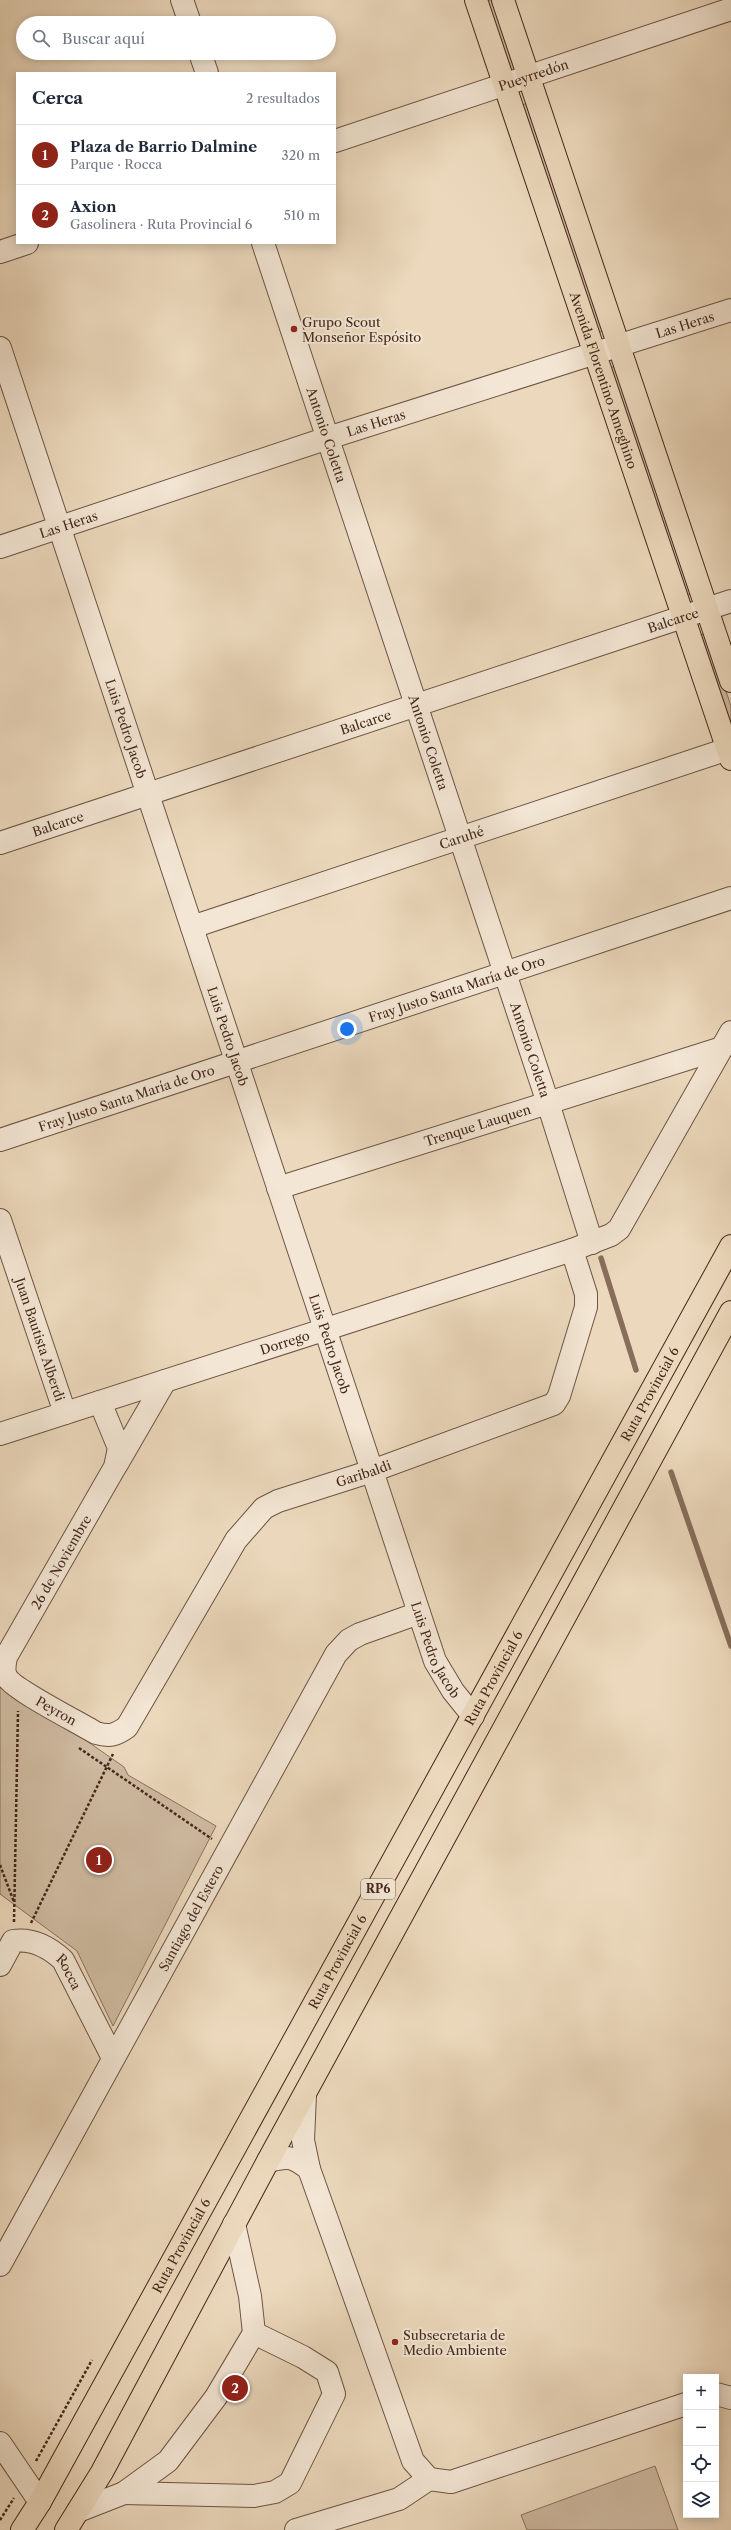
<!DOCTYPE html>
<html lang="es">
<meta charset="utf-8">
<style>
:root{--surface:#fff;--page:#f6f6f7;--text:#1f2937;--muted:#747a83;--line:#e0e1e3;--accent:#8f2418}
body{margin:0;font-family:"Libre Caslon Text",serif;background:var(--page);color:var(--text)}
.controls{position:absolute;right:12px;bottom:12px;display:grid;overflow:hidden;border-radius:0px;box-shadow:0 2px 10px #0003}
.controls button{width:36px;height:36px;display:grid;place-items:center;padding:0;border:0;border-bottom:1px solid var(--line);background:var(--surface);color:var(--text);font:20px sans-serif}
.you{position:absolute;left:347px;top:1029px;width:14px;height:14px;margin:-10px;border:3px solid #fff;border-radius:50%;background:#1a73e8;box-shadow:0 0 0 6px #1a73e833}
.badge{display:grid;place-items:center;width:26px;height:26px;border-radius:50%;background:var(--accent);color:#fff;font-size:13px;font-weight:700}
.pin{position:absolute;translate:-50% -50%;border:2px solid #fff;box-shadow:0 1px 4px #0006}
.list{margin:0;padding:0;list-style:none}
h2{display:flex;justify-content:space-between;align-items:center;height:52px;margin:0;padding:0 16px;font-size:17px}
h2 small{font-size:13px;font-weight:400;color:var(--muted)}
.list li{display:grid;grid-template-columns:26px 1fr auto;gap:12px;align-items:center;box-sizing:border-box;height:60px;padding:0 16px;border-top:1px solid var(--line)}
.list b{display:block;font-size:15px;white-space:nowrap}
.list p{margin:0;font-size:13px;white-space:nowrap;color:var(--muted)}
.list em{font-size:13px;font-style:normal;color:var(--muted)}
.icon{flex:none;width:22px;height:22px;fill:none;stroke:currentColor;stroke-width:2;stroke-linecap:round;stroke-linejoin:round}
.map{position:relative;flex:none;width:731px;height:2530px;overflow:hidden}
.search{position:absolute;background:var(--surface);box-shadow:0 2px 10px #0003;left:16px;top:16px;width:320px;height:44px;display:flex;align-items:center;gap:10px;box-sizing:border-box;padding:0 14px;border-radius:22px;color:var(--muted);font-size:15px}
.panel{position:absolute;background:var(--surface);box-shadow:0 2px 10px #0003;left:16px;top:72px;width:320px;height:172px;border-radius:0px}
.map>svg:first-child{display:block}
.green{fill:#cfbba2;stroke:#8a725f}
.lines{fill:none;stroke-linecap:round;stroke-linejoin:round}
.stream{stroke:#876e5c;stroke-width:5.5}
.minor-casing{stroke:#6e5444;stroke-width:24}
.major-casing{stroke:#44281c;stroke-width:24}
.highway-casing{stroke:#44281c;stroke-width:24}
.path{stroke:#44281c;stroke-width:2.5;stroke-dasharray:3 2;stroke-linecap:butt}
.minor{stroke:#f3e6d4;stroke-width:22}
.major{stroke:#ecd9bd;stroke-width:22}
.highway{stroke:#ecd9bd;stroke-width:22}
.poi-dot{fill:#8f2418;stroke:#f3e6d4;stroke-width:1.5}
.labels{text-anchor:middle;stroke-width:4;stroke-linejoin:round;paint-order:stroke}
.shield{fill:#f3e6d4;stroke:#786153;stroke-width:1}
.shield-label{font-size:12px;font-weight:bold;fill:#44281c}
.street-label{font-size:13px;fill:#44281c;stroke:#f3e6d4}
.poi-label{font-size:13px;fill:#44281c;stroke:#f3e6d4;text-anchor:start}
</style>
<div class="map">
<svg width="731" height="2530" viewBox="0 0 731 2530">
<rect width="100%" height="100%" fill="#ecd9bd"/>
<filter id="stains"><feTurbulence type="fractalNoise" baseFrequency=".005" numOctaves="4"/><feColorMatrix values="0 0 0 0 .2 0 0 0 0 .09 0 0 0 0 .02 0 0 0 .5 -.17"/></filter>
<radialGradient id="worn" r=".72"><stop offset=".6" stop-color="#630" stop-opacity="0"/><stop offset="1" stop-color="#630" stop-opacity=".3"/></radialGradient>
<path class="green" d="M485,0h9l22,68 -3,3 -3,-1z
M524,104h4l75,226 -2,2h-3l-76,-226z
M612,367h4l75,226 -2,2h-3l-76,-226z
M702,634l6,4 23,68v22l-32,-91z
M0,1680l124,87 4,8 88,51 -103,200 -36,-75 -77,-57z
M655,2466l23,64h-151l-6,-15z"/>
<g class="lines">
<path class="stream" d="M601,1258l35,112
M671,1472l60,174"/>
<defs>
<g id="minor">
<path d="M182,0l8,23"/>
<path d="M200,53l7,20"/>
<path id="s1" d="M335,141l396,-132"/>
<path id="s2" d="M263,243l285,860 44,140"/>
<path d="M0,252l27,-9"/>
<path id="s3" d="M0,348l435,1313 18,30 20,25"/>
<path id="s4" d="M0,547l328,-109 403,-128"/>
<path id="s5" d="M0,843l731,-242"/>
<path id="s6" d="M192,927l539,-179"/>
<path id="s7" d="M0,1140l731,-242"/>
<path id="s8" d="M278,1188l444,-140"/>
<path id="s9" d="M0,1220l65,193"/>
<path id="s10" d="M100,1402l19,46 -4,19 -109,190c-1,6 -3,13 0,19 6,13 74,47 90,57 14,4 20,2 31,-6l109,-187 28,-32 14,-7 94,-30 182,-67 5,-8 27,-89v-13l-14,-44"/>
<path id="s11" d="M0,1434l572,-184 39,-15 8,-6 112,-197"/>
<path d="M117,1464l48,-83"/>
<path id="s12" d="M0,1965l13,-24c20,-3 36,6 50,19l50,98"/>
<path d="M305,2095l-2,45 6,29"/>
<path d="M268,2161c20,-5 24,-5 41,8l104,292 16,18"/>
<path id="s13" d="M0,2265l336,-611 13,-14 11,-6 59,-21"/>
<path d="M716,2394l15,4"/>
<path d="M0,2443l40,59"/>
<path d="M124,2493l130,3 21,-4 15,-9 44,-89 -7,-22 -24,-15 -49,-24"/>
<path d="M78,2511l46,-18 44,-32 48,-64 38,-64 -4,-37 -16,-72"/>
<path d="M296,2530l103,-31 30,-20 22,3 235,-78"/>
</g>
<g id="major">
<path id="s14" d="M476,0l255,759"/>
<path d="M503,0l228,681"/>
</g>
<g id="highway">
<path id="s15" d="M22,2530l18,-28 691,-1256"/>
<path d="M66,2530l36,-58 166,-311 463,-849"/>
</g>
</defs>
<use href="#minor" class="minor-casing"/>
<use href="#major" class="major-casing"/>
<use href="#highway" class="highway-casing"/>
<path class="path" d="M79,1748l133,91
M0,1865l14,37
M14,1922l4,-211
M31,1923l82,-169
M36,2461l56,-101
M0,2520l14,-22"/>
<use href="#minor" class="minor"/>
<use href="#major" class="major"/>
<use href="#highway" class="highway"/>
</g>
<g class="poi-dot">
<circle cx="294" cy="329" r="4"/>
<circle cx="395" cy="2342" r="4"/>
</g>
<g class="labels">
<rect class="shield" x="361" y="1879" width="34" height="20" rx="3"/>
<g class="shield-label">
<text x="378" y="1893">RP6</text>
</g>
<g class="street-label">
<text dy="5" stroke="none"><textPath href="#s1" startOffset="209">Pueyrredón</textPath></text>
<text dy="5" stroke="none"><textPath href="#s4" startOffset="720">Las Heras</textPath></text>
<text dy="5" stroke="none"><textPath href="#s14" startOffset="401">Avenida Florentino Ameghino</textPath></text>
<text dy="5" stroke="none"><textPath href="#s4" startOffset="396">Las Heras</textPath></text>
<text dy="5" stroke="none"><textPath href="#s2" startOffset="202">Antonio Coletta</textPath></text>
<text dy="5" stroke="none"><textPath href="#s4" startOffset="72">Las Heras</textPath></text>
<text dy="5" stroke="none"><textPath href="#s5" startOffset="709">Balcarce</textPath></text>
<text dy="5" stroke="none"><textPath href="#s5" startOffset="385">Balcarce</textPath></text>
<text dy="5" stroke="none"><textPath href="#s3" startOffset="401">Luis Pedro Jacob</textPath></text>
<text dy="5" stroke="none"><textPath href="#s2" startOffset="526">Antonio Coletta</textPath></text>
<text dy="5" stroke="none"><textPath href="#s5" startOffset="61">Balcarce</textPath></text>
<text dy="5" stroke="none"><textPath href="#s6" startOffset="284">Caruhé</textPath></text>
<text dy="5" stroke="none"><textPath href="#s7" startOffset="481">Fray Justo Santa María de Oro</textPath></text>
<text dy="5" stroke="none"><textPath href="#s3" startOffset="725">Luis Pedro Jacob</textPath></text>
<text dy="5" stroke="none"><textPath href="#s2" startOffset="850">Antonio Coletta</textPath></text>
<text dy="5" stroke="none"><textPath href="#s7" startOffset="133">Fray Justo Santa María de Oro</textPath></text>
<text dy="5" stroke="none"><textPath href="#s8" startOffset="209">Trenque Lauquen</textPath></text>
<text dy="5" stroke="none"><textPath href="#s9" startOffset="126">Juan Bautista Alberdi</textPath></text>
<text dy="5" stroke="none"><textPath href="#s11" startOffset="299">Dorrego</textPath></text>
<text dy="5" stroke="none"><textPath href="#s3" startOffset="1049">Luis Pedro Jacob</textPath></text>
<text dy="5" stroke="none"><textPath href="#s15" startOffset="1298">Ruta Provincial 6</textPath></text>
<text dy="5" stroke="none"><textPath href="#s10" startOffset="812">Garibaldi</textPath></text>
<text transform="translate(61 1562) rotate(-60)" y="5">26 de Noviembre</text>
<text dy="5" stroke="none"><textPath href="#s3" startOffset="1373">Luis Pedro Jacob</textPath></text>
<text dy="5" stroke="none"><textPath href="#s15" startOffset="974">Ruta Provincial 6</textPath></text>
<text dy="5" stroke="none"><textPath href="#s10" startOffset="369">Peyron</textPath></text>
<text dy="5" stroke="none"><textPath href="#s13" startOffset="396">Santiago del Estero</textPath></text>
<text dy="5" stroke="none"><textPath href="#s15" startOffset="650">Ruta Provincial 6</textPath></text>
<text dy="5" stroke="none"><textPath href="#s12" startOffset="96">Rocca</textPath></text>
<text dy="5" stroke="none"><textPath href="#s15" startOffset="326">Ruta Provincial 6</textPath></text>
</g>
<g class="poi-label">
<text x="302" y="327">Grupo Scout<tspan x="302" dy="15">Monseñor Espósito</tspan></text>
<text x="403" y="2340">Subsecretaria de<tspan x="403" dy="15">Medio Ambiente</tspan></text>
</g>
</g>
<rect width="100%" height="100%" filter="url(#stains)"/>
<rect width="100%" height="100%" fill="url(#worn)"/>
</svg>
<div class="controls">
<button>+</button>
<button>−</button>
<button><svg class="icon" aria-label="locate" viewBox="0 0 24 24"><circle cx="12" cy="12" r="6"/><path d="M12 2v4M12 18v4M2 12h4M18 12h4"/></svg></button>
<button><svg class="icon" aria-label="layers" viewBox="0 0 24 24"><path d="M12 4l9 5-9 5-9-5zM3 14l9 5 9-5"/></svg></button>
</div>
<div class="you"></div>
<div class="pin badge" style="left:99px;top:1860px">1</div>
<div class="pin badge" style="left:235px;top:2388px">2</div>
<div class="search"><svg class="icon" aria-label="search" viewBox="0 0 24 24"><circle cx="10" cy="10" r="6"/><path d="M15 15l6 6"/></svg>Buscar aquí</div>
<section class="panel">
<h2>Cerca<small>2 resultados</small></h2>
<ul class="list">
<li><span class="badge">1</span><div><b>Plaza de Barrio Dalmine</b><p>Parque · Rocca</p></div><em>320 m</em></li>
<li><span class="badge">2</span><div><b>Axion</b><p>Gasolinera · Ruta Provincial 6</p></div><em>510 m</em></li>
</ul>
</section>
</div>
